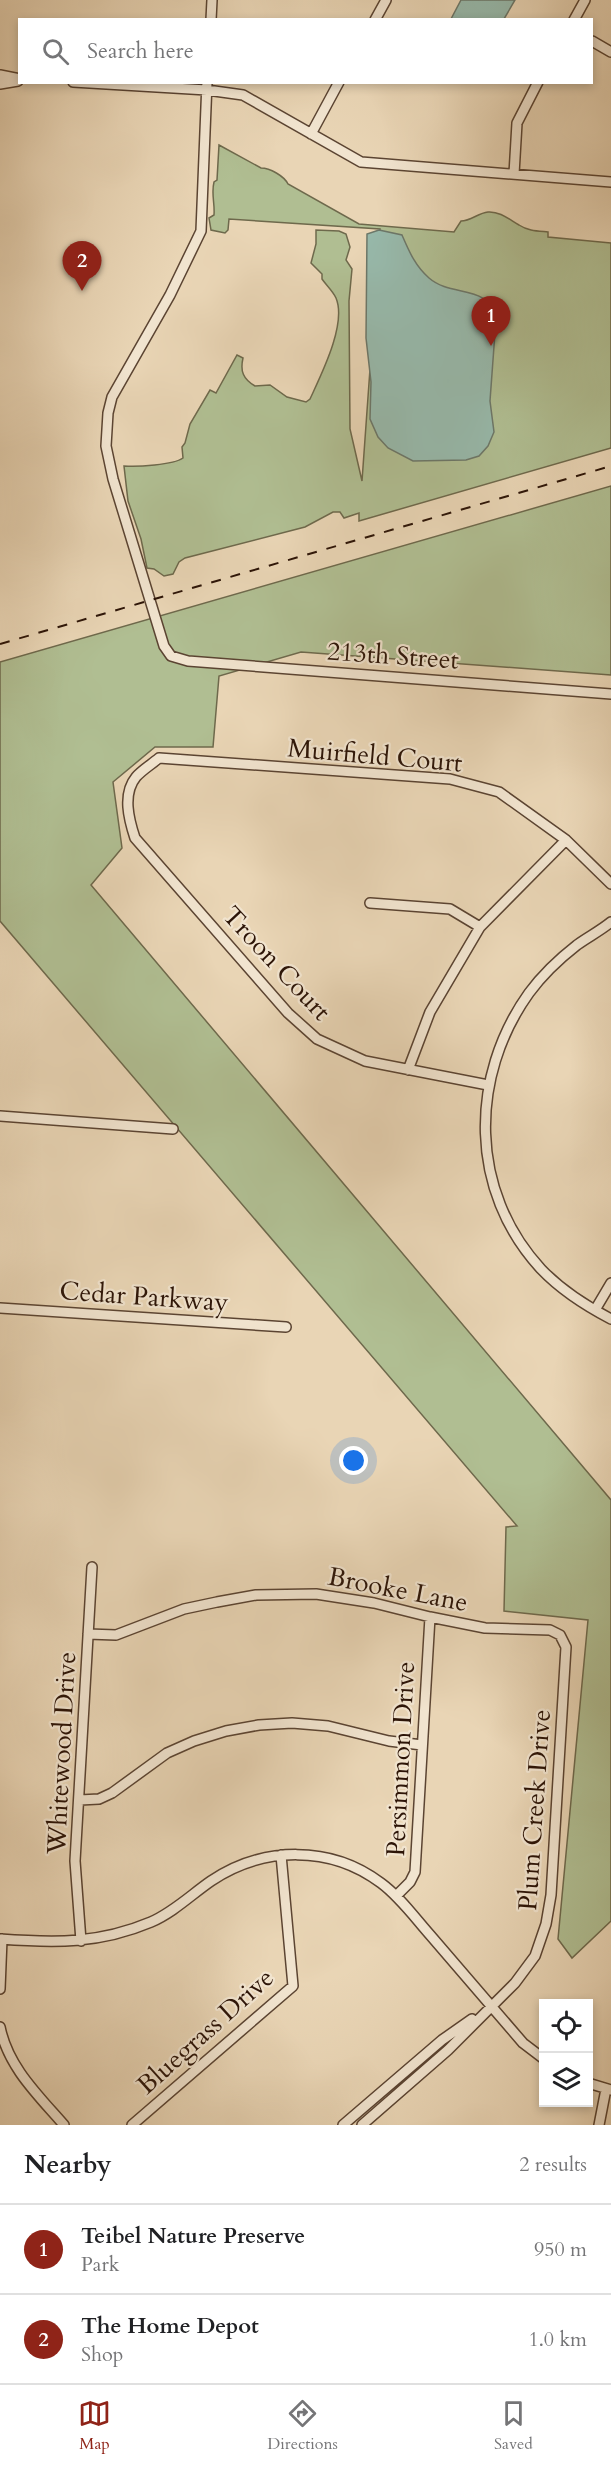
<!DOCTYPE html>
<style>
:root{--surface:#fff;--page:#f6f6f6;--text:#202124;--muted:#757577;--line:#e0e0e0;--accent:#8f2418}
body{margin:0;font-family:Cardo,serif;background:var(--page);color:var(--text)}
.controls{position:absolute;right:18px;bottom:18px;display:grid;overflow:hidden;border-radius:0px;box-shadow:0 3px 9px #0003}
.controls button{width:54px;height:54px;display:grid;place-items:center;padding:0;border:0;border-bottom:2px solid var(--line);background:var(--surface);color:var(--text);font:30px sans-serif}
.you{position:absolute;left:354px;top:1461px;width:21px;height:21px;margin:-15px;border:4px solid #fff;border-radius:50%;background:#1a73e8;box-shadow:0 0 0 9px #1a73e833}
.badge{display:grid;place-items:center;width:39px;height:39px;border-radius:50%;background:var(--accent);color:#fff;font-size:20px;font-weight:700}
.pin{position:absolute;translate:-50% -50px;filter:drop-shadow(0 2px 3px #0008)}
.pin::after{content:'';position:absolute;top:32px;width:21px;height:18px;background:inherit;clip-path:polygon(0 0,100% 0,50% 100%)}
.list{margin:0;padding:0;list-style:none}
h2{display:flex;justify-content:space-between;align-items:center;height:78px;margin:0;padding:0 24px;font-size:26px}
h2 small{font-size:20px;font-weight:400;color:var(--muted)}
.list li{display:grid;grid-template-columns:39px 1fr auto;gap:18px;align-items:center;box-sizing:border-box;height:90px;padding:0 24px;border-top:2px solid var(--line)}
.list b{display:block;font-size:22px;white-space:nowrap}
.list p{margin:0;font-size:20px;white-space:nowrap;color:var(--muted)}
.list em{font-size:20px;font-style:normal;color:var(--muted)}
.icon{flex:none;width:33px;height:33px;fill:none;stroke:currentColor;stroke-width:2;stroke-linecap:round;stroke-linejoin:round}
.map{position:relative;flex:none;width:611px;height:2125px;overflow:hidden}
.search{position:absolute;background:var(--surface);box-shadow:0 3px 9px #0003;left:18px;right:18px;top:18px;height:66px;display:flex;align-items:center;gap:15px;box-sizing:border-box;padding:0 21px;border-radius:0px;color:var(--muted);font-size:22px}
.sheet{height:258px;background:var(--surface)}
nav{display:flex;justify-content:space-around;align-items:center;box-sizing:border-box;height:84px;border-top:2px solid var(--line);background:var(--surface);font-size:16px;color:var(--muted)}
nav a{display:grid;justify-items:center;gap:3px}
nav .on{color:var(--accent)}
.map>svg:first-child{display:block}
.green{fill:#b0be92;stroke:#6e694c;stroke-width:1.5}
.water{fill:#97b9ab;stroke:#6c7769;stroke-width:1.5}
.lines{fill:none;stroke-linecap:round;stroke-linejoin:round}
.minor-casing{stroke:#5b4432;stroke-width:12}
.minor{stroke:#f1e4cf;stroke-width:9}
.rail{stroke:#2c1407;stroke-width:2;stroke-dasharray:10 10;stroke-linecap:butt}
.labels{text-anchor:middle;stroke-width:4.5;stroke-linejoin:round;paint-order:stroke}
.street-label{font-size:26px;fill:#2c1407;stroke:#f1e4cf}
</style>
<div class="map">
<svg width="611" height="2125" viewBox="0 0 611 2125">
<rect width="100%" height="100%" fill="#e9d5b5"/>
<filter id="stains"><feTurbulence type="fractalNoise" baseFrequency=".00333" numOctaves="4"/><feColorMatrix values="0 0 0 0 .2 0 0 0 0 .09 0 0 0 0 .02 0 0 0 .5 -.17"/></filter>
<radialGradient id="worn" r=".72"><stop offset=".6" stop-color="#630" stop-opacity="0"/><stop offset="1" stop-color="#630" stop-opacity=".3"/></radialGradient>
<path class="green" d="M219,145l42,23c9,0 23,8 27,16l71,40 95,8 7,-11c10,0 17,-8 27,-9 12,-1 22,8 31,13 9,6 19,6 29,7v5l63,6v205l-252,73v-8l-15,5 -4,-6h-7l-28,15 -120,31 -6,4 -6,12 -9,2 -10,-7 -7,-1 -6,-29 -13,-38 -4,-35c13,1 49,-1 59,-8l-1,-11 3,-4 5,-19 20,-34 6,3 21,-38 6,3c-3,13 0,21 12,28l15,-1 17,12 19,5 4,-3c11,-24 37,-75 26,-101 -3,-7 -10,-13 -14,-19v-5l-11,-11 5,-19v-14l23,1 7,3 4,13 -4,13 6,9 -3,32 1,128 12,52 18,-252 -151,-10 -1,11 -3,3 -14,-3 -2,-12 5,-3c1,-12 -3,-21 0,-33l3,-2z
M611,486v189l-310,-23 -82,24 -6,71h-58l-42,35 9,66 -31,37 520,615v421l-39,37 -14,-19 30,-319 -84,-9 2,-84 11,-1 -517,-605v-259z"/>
<path class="water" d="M461,0h54l-11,19h-53z
M379,230l23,5c7,16 13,31 27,43 23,20 60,5 67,41l-6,82 4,31 -6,14 -9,10 -13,4 -53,1 -25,-13 -10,-11 -8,-18 1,-37 -5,-44 1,-104z"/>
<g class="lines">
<defs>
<path id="minor" d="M211,20l1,-20
M375,20l11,-20
M574,20l11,-20
M592,41l19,11
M0,75l20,4
M73,82l134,8 36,5 118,67 250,20
M207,82l-6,149 -31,64 -58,102 -4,16 -2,33 7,33 51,167 7,10 17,5 423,33
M0,84l18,-3
M311,134l28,-52
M514,174l3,-51 21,-41
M370,903l80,6 30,18
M611,922c-11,9 -23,15 -34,23 -18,14 -34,29 -48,48 -60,84 -60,198 12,276 20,21 45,37 70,50
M408,1070l22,-58 50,-85 86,-87
M488,1085l-123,-24 -48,-22 -29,-26 -153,-175c-6,-18 -13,-44 1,-61 6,-7 16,-13 23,-19l291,21 49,13 67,48 45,44
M0,1116l173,13
M0,1308l286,19
M595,1310l16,-27
M88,1634l28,1 68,-26 33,-7 39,-7 60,-1 58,9 56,14 55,11 65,2 10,5 6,12 -15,248 -5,29 -11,32 -20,27 -67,67 -86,75
M80,1800l19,-1 13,-6 55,-40 27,-12 32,-10 33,-6 33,-2 36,3 61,15 33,4
M396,1896l14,-14 5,-10 15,-255
M0,1939c55,4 99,5 151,-17 23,-10 41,-28 60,-41 52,-35 120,-36 170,2 19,14 34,35 50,53 30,35 61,71 92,107l21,16
M81,1941l-6,-80 17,-294
M0,1989l2,-50
M0,2027c8,40 38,68 64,98
M588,2083l23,7
M132,2125l161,-139 -12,-131
M343,2125l99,-85 30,-21
M599,2125l7,-36"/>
</defs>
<use href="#minor" class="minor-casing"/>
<use href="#minor" class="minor"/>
<path class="rail" d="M0,644l611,-178"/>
</g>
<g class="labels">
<g class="street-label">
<text transform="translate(393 655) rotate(4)" y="9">213th Street</text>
<text transform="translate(375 755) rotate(5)" y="9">Muirfield Court</text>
<text transform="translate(277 963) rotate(47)" y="9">Troon Court</text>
<text transform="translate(144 1296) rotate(4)" y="9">Cedar Parkway</text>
<text transform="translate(398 1589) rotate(11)" y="9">Brooke Lane</text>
<text transform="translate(61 1753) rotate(-87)" y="9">Whitewood Drive</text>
<text transform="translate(400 1759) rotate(-87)" y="9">Persimmon Drive</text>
<text transform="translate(534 1810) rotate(-86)" y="9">Plum Creek Drive</text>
<text transform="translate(205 2031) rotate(-42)" y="9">Bluegrass Drive</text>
</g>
</g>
<rect width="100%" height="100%" filter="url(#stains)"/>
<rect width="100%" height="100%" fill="url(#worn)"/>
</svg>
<div class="controls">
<button><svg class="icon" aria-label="locate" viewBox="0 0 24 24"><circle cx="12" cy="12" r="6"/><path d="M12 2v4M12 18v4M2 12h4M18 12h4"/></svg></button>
<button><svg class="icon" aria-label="layers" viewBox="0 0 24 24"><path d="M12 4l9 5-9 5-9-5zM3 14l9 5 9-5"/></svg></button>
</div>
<div class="you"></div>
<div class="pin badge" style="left:491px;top:346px">1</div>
<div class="pin badge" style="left:82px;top:291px">2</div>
<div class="search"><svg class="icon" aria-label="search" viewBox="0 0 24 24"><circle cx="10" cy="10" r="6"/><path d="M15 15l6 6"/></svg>Search here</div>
</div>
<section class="sheet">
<h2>Nearby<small>2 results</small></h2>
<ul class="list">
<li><span class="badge">1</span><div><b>Teibel Nature Preserve</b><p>Park</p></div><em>950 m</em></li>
<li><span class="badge">2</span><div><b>The Home Depot</b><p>Shop</p></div><em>1.0 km</em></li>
</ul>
</section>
<nav>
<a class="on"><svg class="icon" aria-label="map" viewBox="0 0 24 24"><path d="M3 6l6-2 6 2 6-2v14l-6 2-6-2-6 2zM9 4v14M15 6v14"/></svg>Map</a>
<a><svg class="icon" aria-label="directions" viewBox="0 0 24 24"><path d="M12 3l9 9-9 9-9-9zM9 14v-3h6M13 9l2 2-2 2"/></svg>Directions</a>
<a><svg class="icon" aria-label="saved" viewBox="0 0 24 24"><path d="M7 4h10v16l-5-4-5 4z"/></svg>Saved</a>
</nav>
